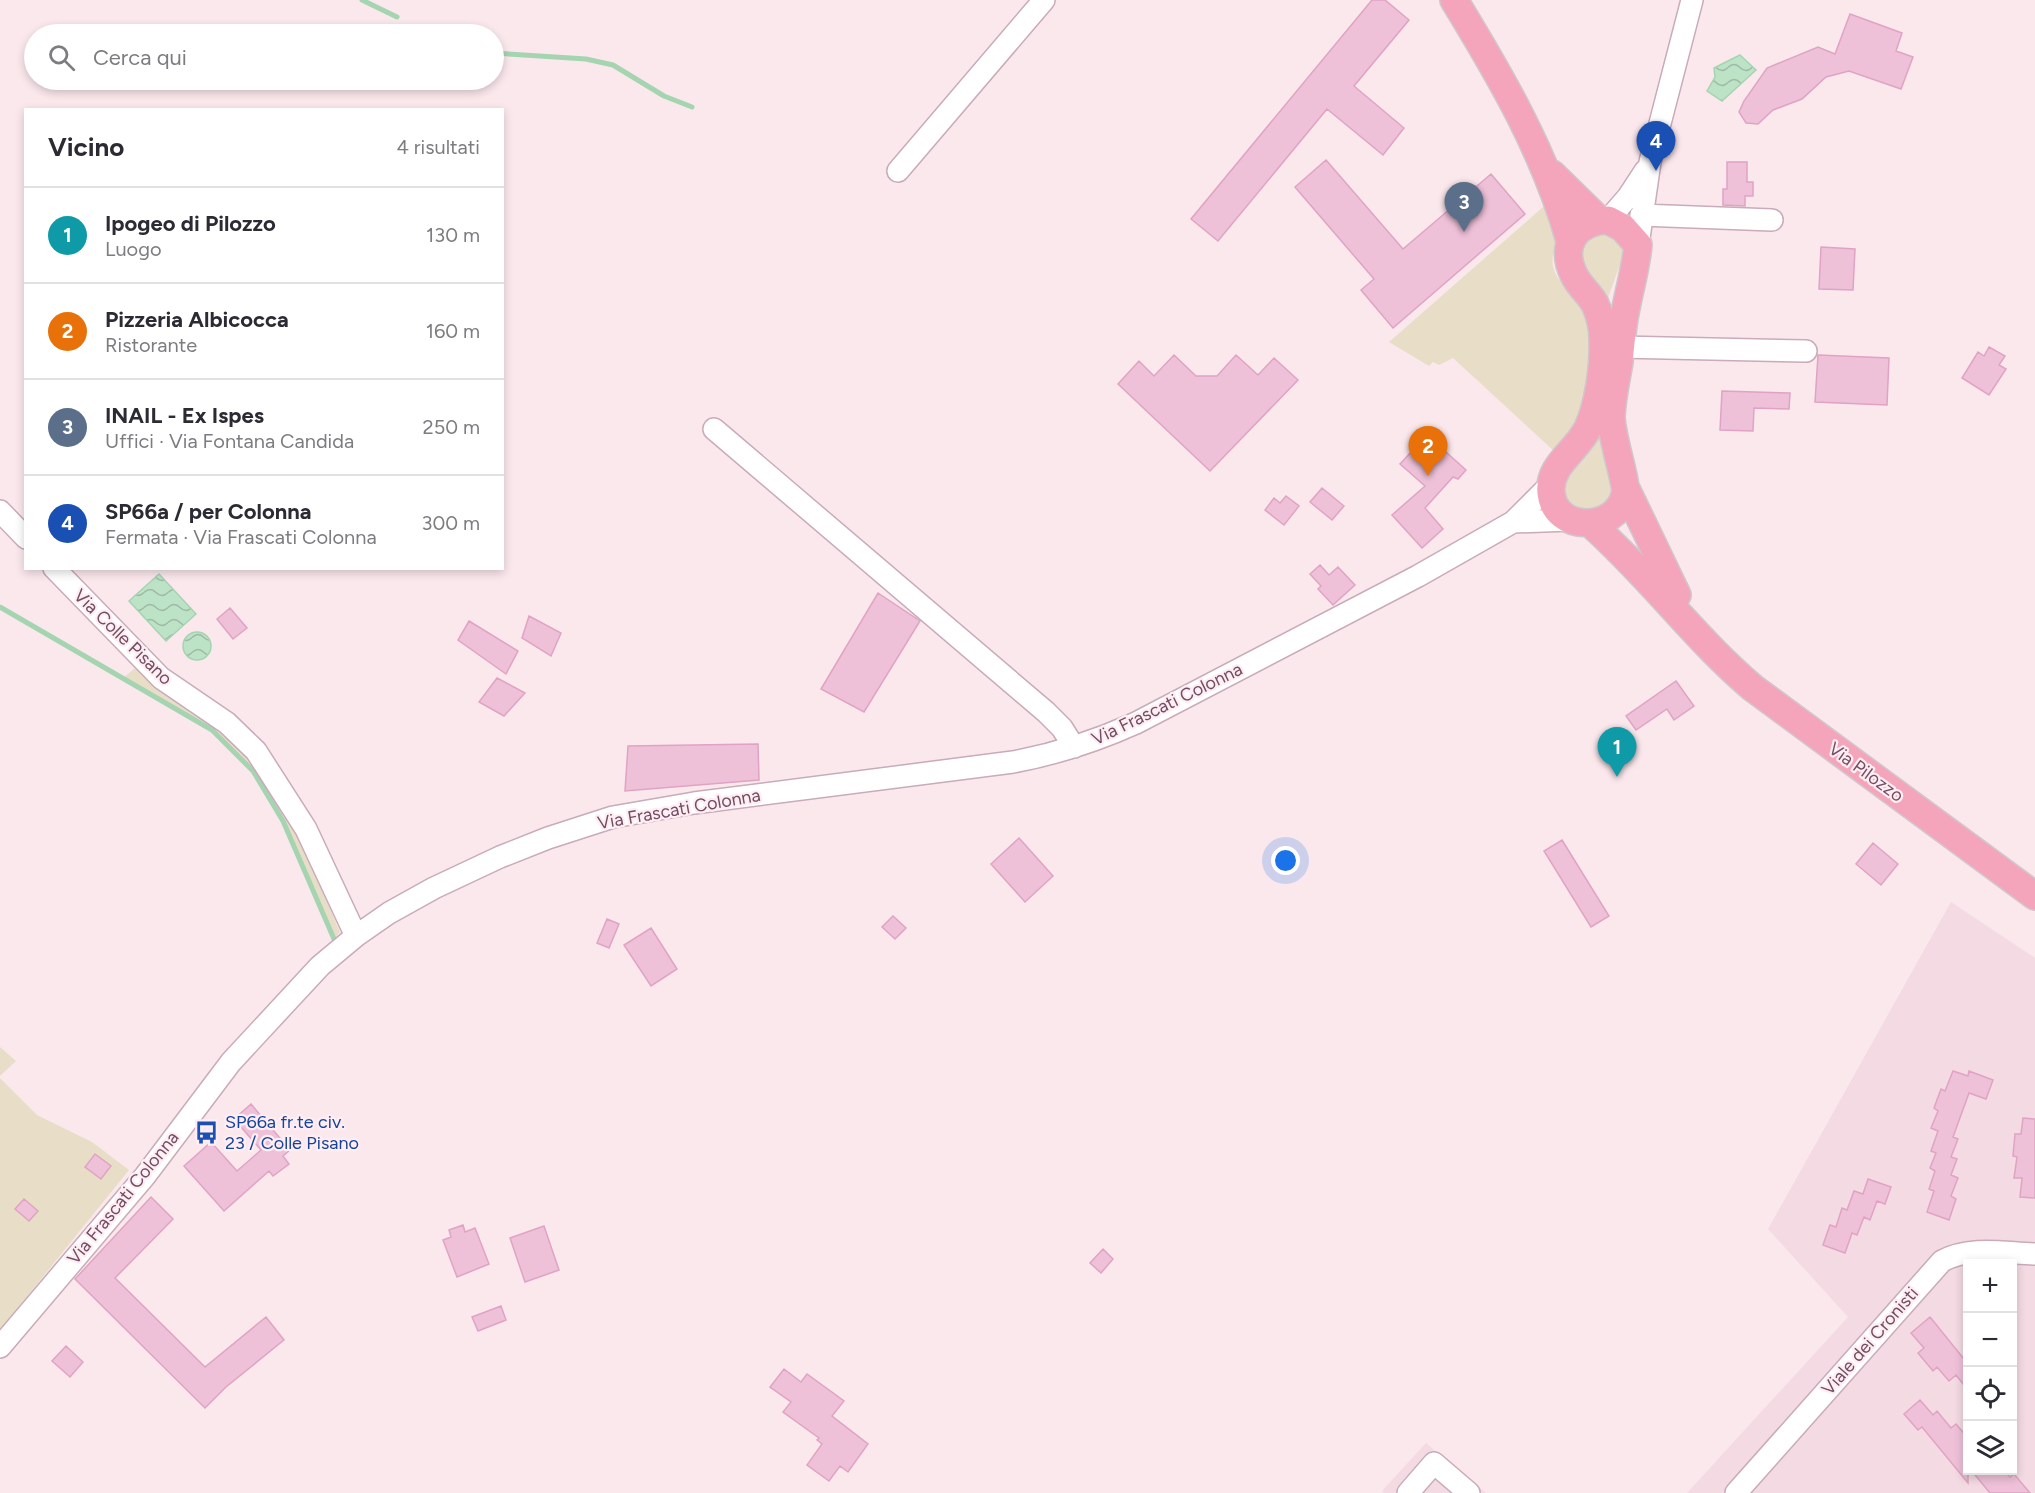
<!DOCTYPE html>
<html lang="it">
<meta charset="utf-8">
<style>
:root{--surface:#fff;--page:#f7f7f7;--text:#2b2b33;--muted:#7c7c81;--line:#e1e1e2;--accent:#dc56b1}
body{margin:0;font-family:Figtree,sans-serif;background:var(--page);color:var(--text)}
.controls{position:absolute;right:18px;bottom:18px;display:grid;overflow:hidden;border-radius:0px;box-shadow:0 3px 9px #0003}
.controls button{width:54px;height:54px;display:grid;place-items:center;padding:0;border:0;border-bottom:2px solid var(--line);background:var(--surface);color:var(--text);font:30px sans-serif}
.you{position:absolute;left:1286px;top:861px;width:21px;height:21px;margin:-15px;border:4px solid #fff;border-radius:50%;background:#1a73e8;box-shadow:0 0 0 9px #1a73e833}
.badge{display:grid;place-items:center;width:39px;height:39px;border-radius:50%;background:var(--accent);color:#fff;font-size:20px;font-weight:700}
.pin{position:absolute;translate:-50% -50px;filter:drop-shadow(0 2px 3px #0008)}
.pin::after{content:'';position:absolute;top:32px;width:21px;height:18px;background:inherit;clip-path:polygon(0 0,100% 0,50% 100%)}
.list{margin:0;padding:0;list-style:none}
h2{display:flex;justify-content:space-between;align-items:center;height:78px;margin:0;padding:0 24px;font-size:26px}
h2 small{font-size:20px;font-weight:400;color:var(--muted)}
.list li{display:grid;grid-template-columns:39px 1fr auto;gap:18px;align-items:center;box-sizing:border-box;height:96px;padding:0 24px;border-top:2px solid var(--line)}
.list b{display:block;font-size:22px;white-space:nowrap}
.list p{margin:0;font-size:20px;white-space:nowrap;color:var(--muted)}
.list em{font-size:20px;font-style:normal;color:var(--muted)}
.icon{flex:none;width:33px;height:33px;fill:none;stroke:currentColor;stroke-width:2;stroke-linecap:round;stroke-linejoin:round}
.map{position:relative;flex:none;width:2035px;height:1493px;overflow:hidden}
.search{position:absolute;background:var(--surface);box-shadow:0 3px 9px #0003;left:24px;top:24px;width:480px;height:66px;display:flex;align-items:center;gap:15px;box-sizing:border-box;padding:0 21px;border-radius:33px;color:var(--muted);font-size:22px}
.panel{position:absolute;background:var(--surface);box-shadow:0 3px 9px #0003;left:24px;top:108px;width:480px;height:462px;border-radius:0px}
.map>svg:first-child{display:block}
.residential{fill:#f4dae3;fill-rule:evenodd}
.green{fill:#e8dec7}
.water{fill:url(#water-waves);stroke:#a4d4b0;stroke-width:1.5}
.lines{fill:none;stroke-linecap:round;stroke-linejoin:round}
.stream{stroke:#a4d4b0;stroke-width:5}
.building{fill:#eec1d8;stroke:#e0a3c3;stroke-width:1.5}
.minor-casing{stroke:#c9abb9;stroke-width:24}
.major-casing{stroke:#d2c6cd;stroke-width:30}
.minor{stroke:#fff;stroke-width:21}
.major{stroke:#f4a5bb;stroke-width:27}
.labels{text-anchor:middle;stroke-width:4.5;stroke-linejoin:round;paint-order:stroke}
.street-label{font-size:18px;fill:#734d62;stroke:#feeef3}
.transit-label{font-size:18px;fill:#164399;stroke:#feeef3;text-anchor:start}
</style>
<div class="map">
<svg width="2035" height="1493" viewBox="0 0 2035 1493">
<defs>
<pattern id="water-waves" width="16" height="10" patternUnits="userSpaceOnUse" patternTransform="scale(1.5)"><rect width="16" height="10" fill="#bde3c7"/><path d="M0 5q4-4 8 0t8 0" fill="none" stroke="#9ebaa5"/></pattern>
</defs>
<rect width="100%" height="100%" fill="#fbe8ed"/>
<path class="residential" d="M1951,902l84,56v535h-348l161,-176 -80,-88zM1968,1264h44v206h-44z
M1426,1443l60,50h-102l-2,-2z"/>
<path class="green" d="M1551,200c2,9 6,18 7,28 1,10 -3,18 -5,28 -4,22 19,37 33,49l5,31 -3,53 -12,44 -21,19 -102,-94 -14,7 -6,-3 -4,4 -40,-24z
M1616,231l9,20 -20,55 -24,-39 -1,-30z
M1598,430l18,58 -5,12 -13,14 -29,-3 -6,-16 -1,-18z
M135,668c21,20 46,29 68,45 72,53 103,141 137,219l-6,7 -51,-118 -30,-50 -41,-41 -90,-51z
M0,1047l16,14 -16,15z
M0,1078l37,37 55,27 37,28 -129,160z"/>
<path class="water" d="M1740,55l16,15 -34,31 -15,-10 8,-14 -1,-9z
M159,574l37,40 -30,27 -37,-40z
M183 646a14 14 0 1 1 28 0a14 14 0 1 1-28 0Z"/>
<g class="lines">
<path class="stream" d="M362,0l35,17
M419,29l12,5
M494,53l92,6 27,6 51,31 28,11
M0,607l212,123 41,41 30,50 51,118"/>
</g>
<path class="building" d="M1372,0h13l24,20 -55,66 50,42 -21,27 -56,-46 -109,132 -27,-22z
M1850,14l52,19 -6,18 17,6 -12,32 -52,-18 -23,6 -24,22 -29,11 -15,14 -12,-1 -7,-11 5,-11 23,-33 51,-21 17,7z
M1326,160l77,89 88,-75 34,40 -132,114 -32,-38 13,-11 -79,-92z
M1727,162h20v20h6v14h-8v10l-22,-1v-16h4z
M1821,247l34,2 -2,41 -34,-1z
M1989,347l16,9 -6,9 7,4 -17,26 -27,-17 16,-26 6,4z
M1174,355l22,21h21l19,-21 22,20 16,-17 24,22 -88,91 -92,-87 21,-23 15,15z
M1818,355l71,3 -2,47 -72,-3z
M1722,391l68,2 -1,16 -35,-1 -1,23 -33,-1z
M1427,435l39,35 -8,9 -5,-2 -28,31 18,21 -21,19 -30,-33 33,-29 -25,-22z
M1322,488l22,18 -12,14 -22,-18z
M1286,496l13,10 -15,19 -19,-15 9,-12 6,5z
M1320,565l9,10 9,-8 17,18 -22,20 -15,-16 3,-3 -11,-12z
M878,593l42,28 -56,91 -43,-23z
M230,608l17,20 -14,11 -16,-20z
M529,616l32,17 -10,23 -29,-18z
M469,621l49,30 -12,23 -48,-34z
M497,678l28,15 -21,23 -25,-14z
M1676,681l18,25 -20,14 -7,-11 -31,21 -10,-14z
M758,744l1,36 -134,11 3,-45z
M1019,838l34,38 -28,26 -34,-38z
M1562,840l47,76 -18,11 -47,-76z
M1873,843l25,21 -17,21 -25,-21z
M893,916l13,12 -11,11 -13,-12z
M607,919l12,5 -10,24 -12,-5z
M651,928l26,41 -26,17 -27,-41z
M1953,1071l15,5 1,-5 24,9 -7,19 -17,-6 -16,44 5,2 -7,18 6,2 -6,16 7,3 -7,18 5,3 -7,21 -22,-8 7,-21 -5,-2 6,-18 -5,-3 6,-15 -5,-2 7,-20 -7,-3 7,-17 -4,-3 7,-19 4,2z
M251,1104l39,46 -7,6 6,8 -16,12 -4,-5 -45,40 -40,-45 27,-24 26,29 24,-21 -27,-31z
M2023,1118l12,1v79l-15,-1 2,-19h-8l3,-21 -4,-1 2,-22h6z
M95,1154l16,12 -10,13 -16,-12z
M1868,1179l23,8 -6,17 -8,-3 -7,19 -6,-3 -7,18 -5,-2 -7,20 -22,-8 7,-20 6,2 6,-19 5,2 7,-19 9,3z
M151,1197l22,22 -58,59 90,89 61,-50 18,23 -58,47 -21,21 -130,-129z
M24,1199l14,12 -9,10 -14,-12z
M463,1225l2,7 10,-4 14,36 -32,13 -14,-37 8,-3 -2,-7z
M544,1226l15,44 -34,12 -15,-44z
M1103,1249l10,10 -12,14 -11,-10z
M501,1306l5,14 -28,11 -6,-14z
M1930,1317l38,47v26l-12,-15 -7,6 -12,-14 -4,4 -15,-18 6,-5 -13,-15z
M66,1346l17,16 -13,15 -18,-16z
M784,1369l17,13 6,-8 37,27 -12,15 36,28 -20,28 -8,-6 -11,15 -22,-16 15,-21 -5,-4 2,-2 -36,-26 8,-10 -21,-15z
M1920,1400l13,15 4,-4 14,17 5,-4 12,14v45l-46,-56 -4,3 -14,-16z
M1971,1470h33l6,7 4,-3 16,19h-40z"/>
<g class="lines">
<defs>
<path id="minor" d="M898,171l146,-171
M1641,215l131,5
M1608,220l20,-23 17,-26
M1638,245l12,-83 42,-162
M1620,347l186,4
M714,429l332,283 16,16 12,19
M0,511l26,27
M1513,522l58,-2
M54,568l107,110 66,45 29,28 50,78 50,107
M0,1347l145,-171 86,-114 89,-96 36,-30 33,-23 45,-25 66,-31 48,-19 65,-21 81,-14 319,-41c43,-8 83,-21 123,-39l282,-147 95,-54 38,-38
M1408,1493l26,-30 35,30
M1736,1493l206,-232c29,-15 61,-8 93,-7"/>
<path id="major" d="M1454,0c47,77 92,154 116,241
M1552,174l47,46
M1608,220l15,8 15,17c-2,22 -8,42 -12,63 -4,18 -5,35 -7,54 -3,18 -7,35 -8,54 0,21 17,68 14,79 -9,37 -70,38 -74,-2 -3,-28 26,-42 37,-65 11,-24 16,-62 15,-89 0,-12 -3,-24 -8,-35 -6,-11 -16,-18 -21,-29 -15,-30 2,-54 34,-55z
M1626,489l51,106
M1590,523c59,52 104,115 163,165l282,208"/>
</defs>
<use href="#minor" class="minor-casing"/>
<use href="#major" class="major-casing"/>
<use href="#minor" class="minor"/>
<use href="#major" class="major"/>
</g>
<defs>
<symbol id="bus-bare" viewBox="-9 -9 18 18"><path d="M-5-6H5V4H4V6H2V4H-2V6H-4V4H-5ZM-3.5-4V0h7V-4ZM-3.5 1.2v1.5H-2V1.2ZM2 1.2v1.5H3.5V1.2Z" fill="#1a4fb4" stroke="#feeef3" stroke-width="2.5" paint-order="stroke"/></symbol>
</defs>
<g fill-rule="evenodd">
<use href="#bus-bare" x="190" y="1116" width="33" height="33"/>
</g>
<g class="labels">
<g class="street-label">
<text transform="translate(123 637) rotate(44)" y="6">Via Colle Pisano</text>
<text transform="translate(1167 704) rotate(-26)" y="6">Via Frascati Colonna</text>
<text transform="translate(1866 772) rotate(36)" y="6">Via Pilozzo</text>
<text transform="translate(679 809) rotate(-10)" y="6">Via Frascati Colonna</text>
<text transform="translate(123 1198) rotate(-51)" y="6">Via Frascati Colonna</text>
<text transform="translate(1870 1341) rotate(-49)" y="6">Viale dei Cronisti</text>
</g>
<g class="transit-label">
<text x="225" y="1128">SP66a fr.te civ.<tspan x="225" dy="21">23 / Colle Pisano</tspan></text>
</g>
</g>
</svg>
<div class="controls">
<button>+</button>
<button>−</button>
<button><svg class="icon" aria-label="locate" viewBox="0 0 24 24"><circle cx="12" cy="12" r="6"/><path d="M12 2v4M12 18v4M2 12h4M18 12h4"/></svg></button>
<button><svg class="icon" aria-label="layers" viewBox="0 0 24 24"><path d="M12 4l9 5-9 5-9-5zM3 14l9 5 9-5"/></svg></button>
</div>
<div class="you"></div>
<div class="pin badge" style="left:1617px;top:777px;background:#0f9aa8">1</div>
<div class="pin badge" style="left:1428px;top:476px;background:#e8710a">2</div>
<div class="pin badge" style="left:1464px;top:232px;background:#5c6f8a">3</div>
<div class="pin badge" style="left:1656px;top:171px;background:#1a4fb4">4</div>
<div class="search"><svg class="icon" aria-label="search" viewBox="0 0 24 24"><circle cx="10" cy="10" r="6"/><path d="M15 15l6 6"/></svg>Cerca qui</div>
<section class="panel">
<h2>Vicino<small>4 risultati</small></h2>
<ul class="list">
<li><span class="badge" style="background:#0f9aa8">1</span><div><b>Ipogeo di Pilozzo</b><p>Luogo</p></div><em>130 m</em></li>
<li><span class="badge" style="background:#e8710a">2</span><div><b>Pizzeria Albicocca</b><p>Ristorante</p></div><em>160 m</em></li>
<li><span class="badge" style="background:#5c6f8a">3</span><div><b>INAIL - Ex Ispes</b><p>Uffici · Via Fontana Candida</p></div><em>250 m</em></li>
<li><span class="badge" style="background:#1a4fb4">4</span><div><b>SP66a / per Colonna</b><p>Fermata · Via Frascati Colonna</p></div><em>300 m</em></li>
</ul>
</section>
</div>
